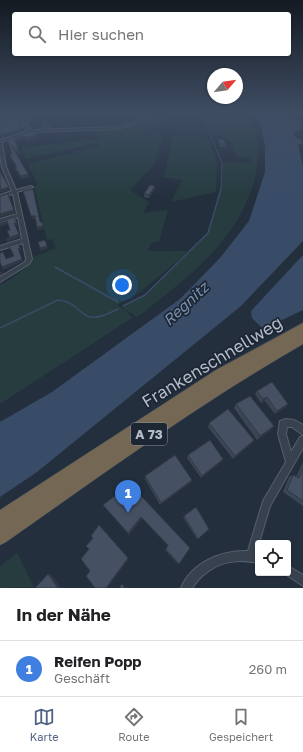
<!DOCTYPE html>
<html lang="de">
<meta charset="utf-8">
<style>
:root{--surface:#fff;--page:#f6f6f6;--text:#202124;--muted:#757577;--line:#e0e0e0;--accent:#506383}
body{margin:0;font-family:"Golos Text",sans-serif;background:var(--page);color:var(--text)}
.controls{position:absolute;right:12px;bottom:12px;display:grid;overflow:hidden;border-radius:4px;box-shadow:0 1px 3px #0004}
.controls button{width:36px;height:36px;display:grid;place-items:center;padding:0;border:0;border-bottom:1px solid var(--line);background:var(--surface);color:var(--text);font:20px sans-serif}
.compass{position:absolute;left:207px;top:68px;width:36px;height:36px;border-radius:50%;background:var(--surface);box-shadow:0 1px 3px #0004;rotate:61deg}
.you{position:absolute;left:122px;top:285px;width:14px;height:14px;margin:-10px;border:3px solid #fff;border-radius:50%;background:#1a73e8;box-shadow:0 0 0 6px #1a73e833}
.badge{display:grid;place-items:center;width:26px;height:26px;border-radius:50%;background:var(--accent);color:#fff;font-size:13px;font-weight:700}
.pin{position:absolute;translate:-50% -33px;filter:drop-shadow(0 1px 2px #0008)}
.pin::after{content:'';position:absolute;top:21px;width:14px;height:12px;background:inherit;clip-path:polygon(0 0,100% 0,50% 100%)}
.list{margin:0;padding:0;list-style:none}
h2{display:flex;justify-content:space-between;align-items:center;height:52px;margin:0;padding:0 16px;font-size:17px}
h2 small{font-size:13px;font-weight:400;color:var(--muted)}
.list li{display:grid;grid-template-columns:26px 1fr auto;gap:12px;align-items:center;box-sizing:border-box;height:56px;padding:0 16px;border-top:1px solid var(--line)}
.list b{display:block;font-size:15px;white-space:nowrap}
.list p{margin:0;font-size:13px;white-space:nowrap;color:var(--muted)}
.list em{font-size:13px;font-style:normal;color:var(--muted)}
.icon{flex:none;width:22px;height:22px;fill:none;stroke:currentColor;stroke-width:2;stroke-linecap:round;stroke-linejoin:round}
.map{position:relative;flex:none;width:303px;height:588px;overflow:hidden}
.search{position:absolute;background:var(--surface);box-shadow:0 1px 3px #0004;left:12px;right:12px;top:12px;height:44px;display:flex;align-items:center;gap:10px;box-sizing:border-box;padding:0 14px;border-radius:4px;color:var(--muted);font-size:15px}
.sheet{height:108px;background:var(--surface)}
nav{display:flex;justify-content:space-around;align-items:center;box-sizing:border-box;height:56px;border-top:1px solid var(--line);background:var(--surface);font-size:11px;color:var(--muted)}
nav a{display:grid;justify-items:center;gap:2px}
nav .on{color:var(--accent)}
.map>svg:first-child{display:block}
.green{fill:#263c3f}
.water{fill:#394c67}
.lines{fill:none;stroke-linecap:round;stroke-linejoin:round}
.stream-far1{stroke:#394c67;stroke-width:1}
.stream{stroke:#394c67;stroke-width:1.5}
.street-casing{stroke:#565f6c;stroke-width:2}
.highway-casing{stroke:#434c59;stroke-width:1}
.street{fill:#38414e;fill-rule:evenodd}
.highway{fill:#746855;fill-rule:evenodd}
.wall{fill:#3b4654}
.shaded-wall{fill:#303945}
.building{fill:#455162;stroke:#303945}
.labels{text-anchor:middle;stroke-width:3.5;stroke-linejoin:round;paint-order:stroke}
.shield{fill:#1d2633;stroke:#878f9c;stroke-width:1}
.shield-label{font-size:13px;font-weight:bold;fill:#b4bcc9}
.water-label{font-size:15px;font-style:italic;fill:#7c92b1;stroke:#1d2633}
.near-street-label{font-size:17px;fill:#b4bcc9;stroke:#1d2633}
</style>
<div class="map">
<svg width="303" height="588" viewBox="0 0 303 588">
<rect width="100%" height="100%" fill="#242f3e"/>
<path class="green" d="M152,113l26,1 -33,18 18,2 -9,31 -24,25 19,12 -6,11 25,-3 -9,31 -8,2 -3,8h39l-6,7 -45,37 -19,10 7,4 -1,-3 22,-11 63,-62 13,-43 1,-28 27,1 1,-5 -13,-1 -7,-18h-6l-4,-5 -10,1 -9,-22h46c12,20 13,44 8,65 -16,62 -69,102 -118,139l-11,-7 6,8 -132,86v-119l10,-5 20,-16 -3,-1 2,-4 27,-11 -4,-9 -5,1 -13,-53 3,-3 -9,-20 71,-18 -3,-3 -70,16 -5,-11 77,-9v-3l-6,-7 25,-1 4,1z
M173,135h33l2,3 9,24 -1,30 -45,10 11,-22 -18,-3z
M17,553l17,34 -34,1v-22z"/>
<path class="water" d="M254,113h31l3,5c7,0 10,1 15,7l-2,4 -8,3 2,5 7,3v4l-4,1 5,21v75l-62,65 -204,166 -37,25v-75l52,-30 128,-93 40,-41 29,-37 16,-49v-26l-5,-23z
M303,255v55l-40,19 -11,-11 -1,-7z"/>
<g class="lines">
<path class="stream-far1" d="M201,113l21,50 -1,27"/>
<path class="stream" d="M55,267l63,35
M123,306l22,-11 63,-62 13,-44
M0,328l58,-28c30,3 18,31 60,9"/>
<defs>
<path id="street" d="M8,113h4l20,17 85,-3 14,-4 18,-10h4l-20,12 -16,4 -86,3 -30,10 1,1 4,24 10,23 15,-4 2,1 -16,5 15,67 -3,5 -29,18v-5l25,-15 1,-3 -3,-16 -23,7v-4l22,-7 -4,-22 -18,6v-4l17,-5 -4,-20 -13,3v-2l12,-4 -10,-24 -2,-12v-15l28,-9z
M286,419l8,1 9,5v10l-11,-8h-5l-1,7 5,18 9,-15 3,-1v12l-33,58 -11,37h-1l-1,10h1v10c-27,-6 -50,2 -66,25h-11c11,-26 41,-38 67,-37l15,-50 23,-39 -8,-28 2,-13z
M288,566l15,9v11l-18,-12 -1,-1h4z"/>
<path id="highway" d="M303,323v21c-103,59 -200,130 -297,198l-6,3v-35l216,-140z"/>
</defs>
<use href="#street" class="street-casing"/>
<use href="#highway" class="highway-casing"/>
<use href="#street" class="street"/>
<use href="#highway" class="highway"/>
</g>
<path class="wall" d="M15,113h8l10,10 -5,1z
M42,125h8l1,3h-9z
M35,131l4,7 -13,3 -1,-2 -10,2 5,14 -6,-6 15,28 -7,2 -6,-9 -1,-3h1l-4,-7 -1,-3 1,-3 -5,-15z
M218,139l8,5 -1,3h-5l-2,-5z
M155,189l-6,9 -5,-1v-3z
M257,391l29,16 -11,7 -10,-13 -4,2 -6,-9z
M236,404l35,26 -14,10 -23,-32z
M209,423l45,17 -3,4 -18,15 -25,-32z
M188,455l34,6 -21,17 -14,-20z
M303,462v44l-20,-14 6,-15 4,-2 3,2z
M145,476l47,4 -2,3 -30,22 -15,-26z
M130,484l49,80h-1l-13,-14 3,-4 -26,-28 -13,17 -26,-30z
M184,516l25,13 -12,10 -14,-22z"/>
<path class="shaded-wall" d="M32,120l1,3 -5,1 -1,-2z
M21,129l1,2 -21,7 -1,-3z
M38,135l1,3 -13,3 -1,-3z
M24,136l1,3 -10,2 -1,-3z
M28,174l1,3 -7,2 -1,-3z
M155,186v3l-6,9v-3z
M9,187l1,3 -10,3v-3z
M14,210l1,3 -15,4v-3z
M31,216h4l1,3h-4z
M7,221l1,3 -8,3v-3z
M42,222l2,7 -6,1 -1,-3z
M14,223h3l1,2 -3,1z
M19,234l1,3 -13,5 -1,-3z
M47,246l1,2 -7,3 -1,-3z
M20,248l1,2 -2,1 -1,-2z
M22,259l1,2 -20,9 -1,-3z
M1,271l2,3 -3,1v-3z
M267,397l-2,4 -4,2 2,-4z
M288,404l-2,3 -11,7 2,-3z
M274,426l-3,4 -14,10 3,-4z
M254,440l-3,4 -18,15 2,-3z
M223,459l-1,2 -21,17 1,-2z
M192,480l-2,3 -30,22 1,-2z
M141,517l1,1 -13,17 -1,-2z
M99,525l30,34 -22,29h-1z
M48,574h3l10,14h-3z"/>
<path class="building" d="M0,113h8l13,12 -2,1 2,3 -21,6z
M17,113h6l9,7 -5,2z
M46,122l4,3h-8v-2z
M31,131h4l3,4 -13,3 -1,-2 -10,2 5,14 -8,-7 17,29 -7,2 -6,-9h2l-6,-10 -1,-2 2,-1 -5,-15z
M218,139h5l3,5h-6z
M0,171l9,16 -9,3v-2h1l-1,-2z
M150,185l5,1 -6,9 -5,-1z
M33,189l7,33h2l1,4 -6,1 -2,-11h-4l-8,-25z
M8,194l6,16 -14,4v-18z
M14,217l3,6h-3l5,11 -13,5 4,-2 -3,-6 3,-1 -3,-9 -7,3v-2z
M45,240l2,6 -7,2 -2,-6z
M18,243l2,5 -2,1 4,10 -20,8 -2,-5v-9l3,-1 3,7 8,-3 -5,-10z
M272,382l16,22 -11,7 -10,-14 -4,2 -6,-8z
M250,396l24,30 -14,10 -24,-32z
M228,409l26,31 -19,16 -26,-33z
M210,440l13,19 -21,17 -14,-21z
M175,455l17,25 -31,23 -16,-27z
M303,468v33l-16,-11 6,-15 6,3z
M130,484l60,64 -11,16 -13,-15 2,-4 -27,-28 -13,16 -25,-28z
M196,507l13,22 -11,10 -14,-23z
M99,525l29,33 -22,30h-11l-9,-12 4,-5 -9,-12 8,-10 -3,-3 7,-8 -2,-2z
M48,574l10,14h-23z
M122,584l3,4h-6z"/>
<linearGradient id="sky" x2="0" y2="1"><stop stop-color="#141a22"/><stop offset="0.58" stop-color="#3f4d63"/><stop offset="1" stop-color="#3f4d63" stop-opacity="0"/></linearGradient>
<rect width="303" height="196" fill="url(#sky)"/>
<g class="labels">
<rect class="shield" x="131" y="423" width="36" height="22" rx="3"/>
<g class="shield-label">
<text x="149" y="439">A 73</text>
</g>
<g class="water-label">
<text transform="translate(186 304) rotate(-43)" y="5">Regnitz</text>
</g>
<g class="near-street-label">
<text transform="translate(212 362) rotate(-31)" y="6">Frankenschnellweg</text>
</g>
</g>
</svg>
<div class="controls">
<button><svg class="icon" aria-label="locate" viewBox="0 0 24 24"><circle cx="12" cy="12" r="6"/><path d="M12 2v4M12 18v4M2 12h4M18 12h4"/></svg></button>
</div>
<svg class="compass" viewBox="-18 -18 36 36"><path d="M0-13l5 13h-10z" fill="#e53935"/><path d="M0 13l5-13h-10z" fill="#757577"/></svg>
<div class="you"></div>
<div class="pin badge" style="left:128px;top:513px;background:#3f7fe0">1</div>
<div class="search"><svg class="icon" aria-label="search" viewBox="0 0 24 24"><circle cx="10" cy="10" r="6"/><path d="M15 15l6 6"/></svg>Hier suchen</div>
</div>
<section class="sheet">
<h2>In der Nähe<small></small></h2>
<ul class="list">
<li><span class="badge" style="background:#3f7fe0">1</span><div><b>Reifen Popp</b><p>Geschäft</p></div><em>260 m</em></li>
</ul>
</section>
<nav>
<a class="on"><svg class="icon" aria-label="map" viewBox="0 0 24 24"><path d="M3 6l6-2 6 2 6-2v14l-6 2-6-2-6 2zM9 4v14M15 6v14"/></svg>Karte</a>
<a><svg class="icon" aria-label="directions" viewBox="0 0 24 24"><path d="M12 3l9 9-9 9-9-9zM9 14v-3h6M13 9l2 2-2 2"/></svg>Route</a>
<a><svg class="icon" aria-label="saved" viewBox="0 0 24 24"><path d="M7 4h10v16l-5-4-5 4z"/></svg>Gespeichert</a>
</nav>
